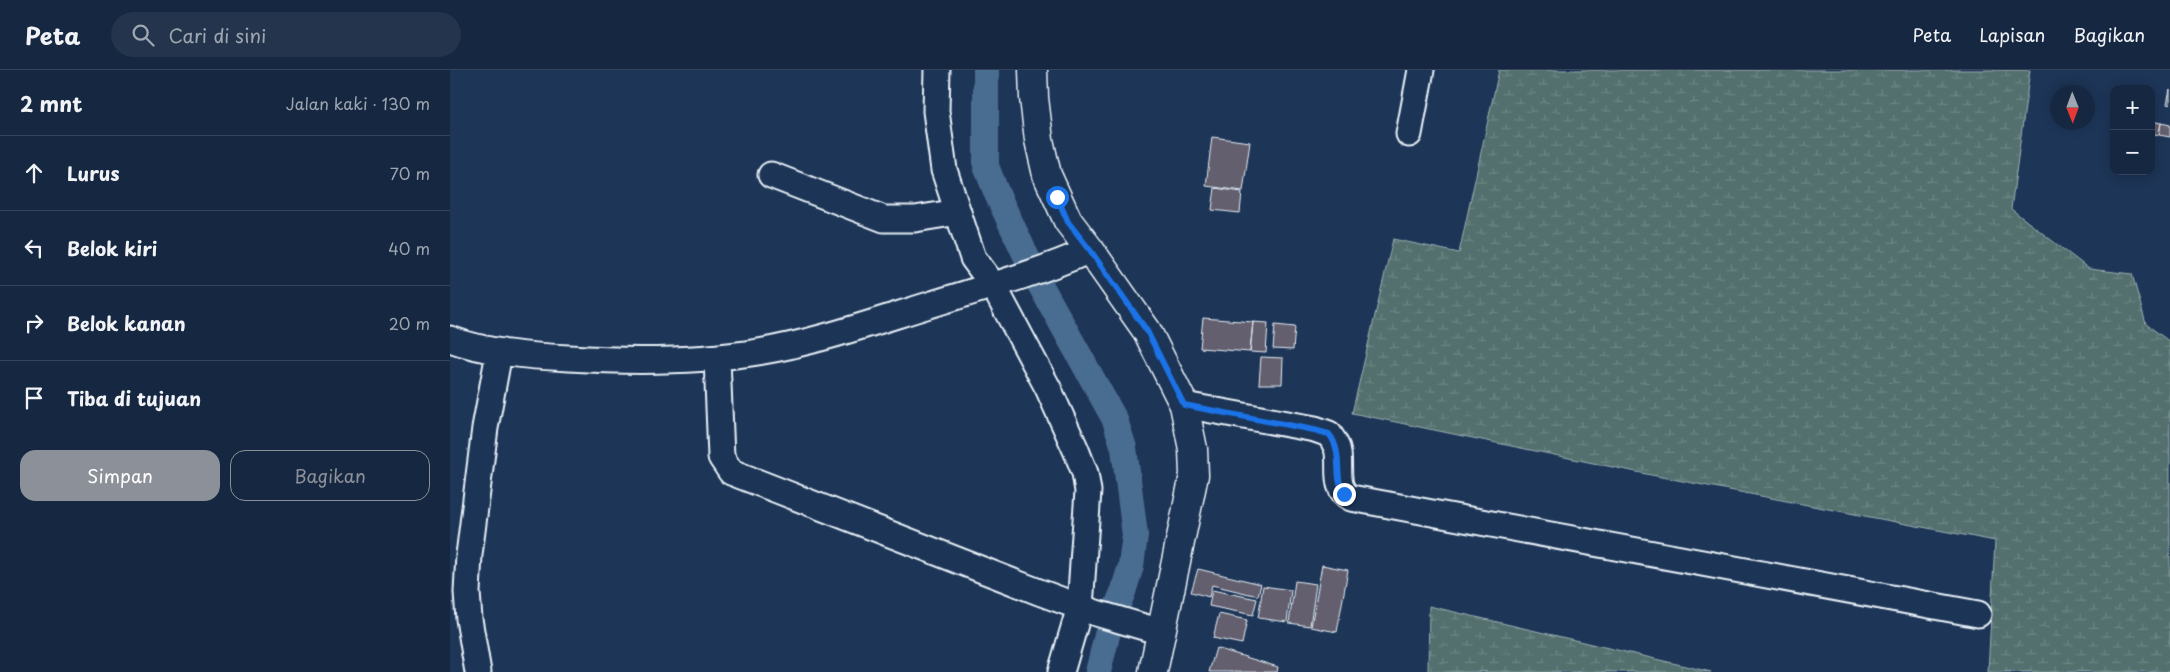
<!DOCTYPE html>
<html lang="id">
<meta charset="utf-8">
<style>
:root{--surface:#162841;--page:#23344c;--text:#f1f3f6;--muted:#9ea6b1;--line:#35445a;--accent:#8c9099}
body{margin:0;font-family:"Playpen Sans",sans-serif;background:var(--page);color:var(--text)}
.controls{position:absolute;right:15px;top:15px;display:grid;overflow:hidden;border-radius:10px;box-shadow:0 2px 12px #0003}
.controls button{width:45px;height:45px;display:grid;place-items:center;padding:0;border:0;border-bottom:1px solid var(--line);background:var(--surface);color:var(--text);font:25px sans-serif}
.compass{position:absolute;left:1600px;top:15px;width:45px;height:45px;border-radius:50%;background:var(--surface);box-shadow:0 2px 12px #0003;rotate:179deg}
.stop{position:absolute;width:15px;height:15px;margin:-11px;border:4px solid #1a73e8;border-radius:50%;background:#fff}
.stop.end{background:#1a73e8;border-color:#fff;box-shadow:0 1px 5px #0008}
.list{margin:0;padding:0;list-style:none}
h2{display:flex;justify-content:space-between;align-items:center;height:65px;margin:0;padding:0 20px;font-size:21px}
h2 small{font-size:16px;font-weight:400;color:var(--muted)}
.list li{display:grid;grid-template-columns:32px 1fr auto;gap:15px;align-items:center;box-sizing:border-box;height:75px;padding:0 20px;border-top:1px solid var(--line)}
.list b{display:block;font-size:19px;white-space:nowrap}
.list em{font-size:16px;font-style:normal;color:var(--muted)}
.actions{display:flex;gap:10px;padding:15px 20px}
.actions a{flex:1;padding:11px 0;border:1px solid var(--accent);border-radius:15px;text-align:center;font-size:18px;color:var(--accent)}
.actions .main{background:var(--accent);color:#fff}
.icon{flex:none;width:28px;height:28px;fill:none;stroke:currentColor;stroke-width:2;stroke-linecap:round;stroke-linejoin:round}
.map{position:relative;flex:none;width:1720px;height:602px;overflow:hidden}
header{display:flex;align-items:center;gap:30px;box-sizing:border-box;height:70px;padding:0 25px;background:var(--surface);border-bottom:1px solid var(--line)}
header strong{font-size:24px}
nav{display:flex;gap:28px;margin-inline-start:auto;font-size:18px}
.search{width:350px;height:45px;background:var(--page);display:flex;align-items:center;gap:12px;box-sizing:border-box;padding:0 18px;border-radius:28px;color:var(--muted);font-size:19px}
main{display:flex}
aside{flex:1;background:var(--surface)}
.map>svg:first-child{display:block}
.wetland{fill:url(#wetland-marsh);stroke:#9eb0b3}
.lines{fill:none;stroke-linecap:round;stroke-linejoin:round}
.canal{stroke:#4a6c91;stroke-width:26}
.building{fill:#635f6e;stroke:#e8f1f8}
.street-casing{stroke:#e8f1f8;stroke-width:29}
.secondary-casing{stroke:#e8f1f8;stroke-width:31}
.street{stroke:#1d3557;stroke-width:25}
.secondary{stroke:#1d3557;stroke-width:28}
.route{stroke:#1a73e8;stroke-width:6}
</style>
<header>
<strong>Peta</strong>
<div class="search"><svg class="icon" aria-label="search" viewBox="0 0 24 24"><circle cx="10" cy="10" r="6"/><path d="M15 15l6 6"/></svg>Cari di sini</div>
<nav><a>Peta</a><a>Lapisan</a><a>Bagikan</a></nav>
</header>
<main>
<aside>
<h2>2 mnt<small>Jalan kaki · 130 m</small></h2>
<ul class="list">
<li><svg class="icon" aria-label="ahead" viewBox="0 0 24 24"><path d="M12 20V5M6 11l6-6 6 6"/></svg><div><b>Lurus</b></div><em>70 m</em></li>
<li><svg class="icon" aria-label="left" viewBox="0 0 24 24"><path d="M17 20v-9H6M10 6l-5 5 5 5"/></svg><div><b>Belok kiri</b></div><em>40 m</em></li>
<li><svg class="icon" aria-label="right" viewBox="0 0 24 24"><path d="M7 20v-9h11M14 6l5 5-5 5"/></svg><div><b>Belok kanan</b></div><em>20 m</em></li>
<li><svg class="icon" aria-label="arrive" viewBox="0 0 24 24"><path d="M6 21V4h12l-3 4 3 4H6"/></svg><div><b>Tiba di tujuan</b></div></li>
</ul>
<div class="actions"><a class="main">Simpan</a><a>Bagikan</a></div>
</aside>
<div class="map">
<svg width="1720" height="602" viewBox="0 0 1720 602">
<defs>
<pattern id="wetland-marsh" width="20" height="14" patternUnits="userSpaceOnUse" patternTransform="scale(1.25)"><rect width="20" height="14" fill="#53706e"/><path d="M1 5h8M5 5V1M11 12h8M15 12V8" fill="none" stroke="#6c8583"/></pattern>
</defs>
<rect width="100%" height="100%" fill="#1d3557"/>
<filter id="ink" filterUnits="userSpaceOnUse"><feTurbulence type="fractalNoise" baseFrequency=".02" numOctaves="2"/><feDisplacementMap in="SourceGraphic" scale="10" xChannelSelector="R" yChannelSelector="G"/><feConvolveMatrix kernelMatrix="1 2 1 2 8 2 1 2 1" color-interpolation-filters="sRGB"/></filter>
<g filter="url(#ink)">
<path class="wetland" d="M1049,0h531l-19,139 78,60 43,5 14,50 24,18v330h-182l7,-131 -344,-66 -299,-62 41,-174 66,14z
M979,536l282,66h-283z"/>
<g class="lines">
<path class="canal" d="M536,0v96l11,28 40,85 78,141 9,28 11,87 -4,31 -8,26 -13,31 -12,49"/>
</g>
<path class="building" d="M1720,19v16l-3,-1z
M1701,51l10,2 -2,12 -8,-2z
M1711,53l9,2v12l-11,-2z
M762,67l38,5 -7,49 -37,-5z
M765,118l27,4 -2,21 -28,-3z
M753,248l50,4 -3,30 -50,-4z
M803,252l15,1 -2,30 -16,-1z
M825,255l20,2 -2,23 -20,-1z
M811,287l22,1 -1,26h-23z
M872,495l26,5 -11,62 -26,-5z
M748,499l63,15 -3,12 -46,-11 -3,12 -18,-5z
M845,511l21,3 -6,42 -21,-3z
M813,516l28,4 -4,32 -29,-4z
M762,520l45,9 -4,16 -44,-9z
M769,544l28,6 -5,24 -29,-6z
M766,578l62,19 -1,5h-68z"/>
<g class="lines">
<defs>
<path id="street" d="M487,0l-1,41 8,59 29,88 20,27 55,103 28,62 9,23 3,18 -8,116 -19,65
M959,64l12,-64
M321,105l113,44h31l43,-7
M0,269c38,14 78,17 119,19 62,4 127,4 189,-6 56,-9 116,-30 171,-47 55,-17 109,-32 161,-55
M267,288l4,99 10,15 308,120 57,21 65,19
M734,335l131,24 14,5c3,4 6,9 8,14 5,16 -5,41 14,50l627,116
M28,602l-9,-53 -2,-27 2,-37 16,-127 14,-75"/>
<path id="secondary" d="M583,0l1,28 5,42 8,35 21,46 22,29 57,81 37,74 9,44 1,26 -41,197"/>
</defs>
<use href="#street" class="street-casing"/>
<use href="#secondary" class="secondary-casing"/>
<use href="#street" class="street"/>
<use href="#secondary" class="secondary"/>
</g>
</g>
<g class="lines" filter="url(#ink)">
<path class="route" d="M607,127l11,25 22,28 57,81 37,74 130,25 15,4c15,19 4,41 15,60"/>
</g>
</svg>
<div class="controls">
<button>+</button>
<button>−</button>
</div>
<svg class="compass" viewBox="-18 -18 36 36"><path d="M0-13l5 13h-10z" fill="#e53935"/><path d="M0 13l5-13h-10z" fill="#9ea6b1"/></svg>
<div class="stop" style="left:607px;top:127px"></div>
<div class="stop end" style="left:894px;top:424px"></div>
</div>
</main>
